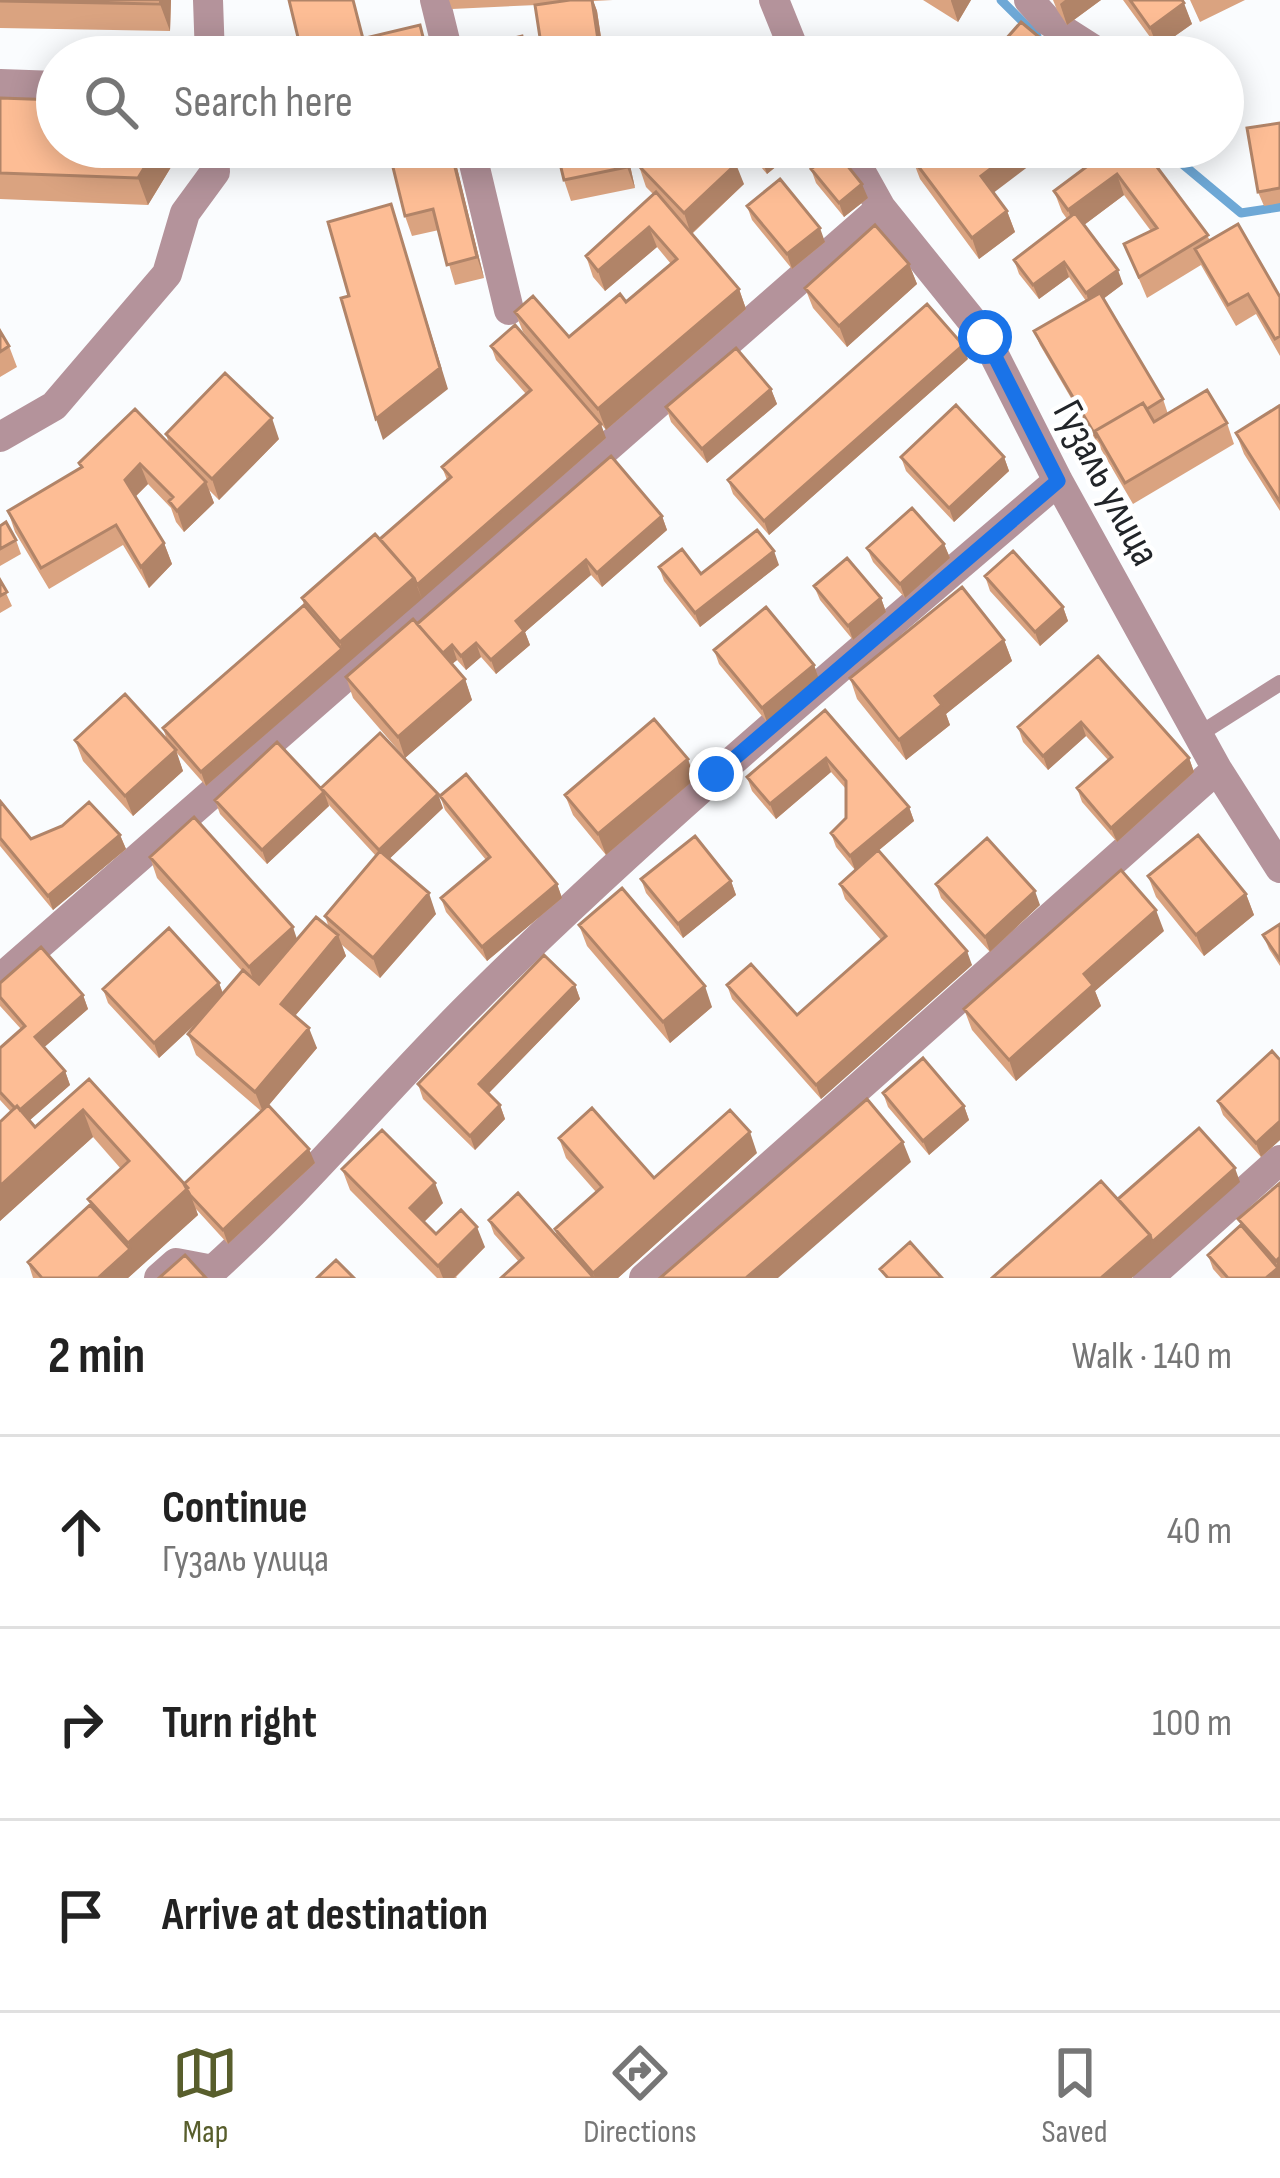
<!DOCTYPE html>
<meta charset="utf-8">
<style>
:root{--surface:#fff;--page:#f6f6f6;--text:#222;--muted:#767676;--line:#e0e0e0;--accent:#585e2c}
body{margin:0;font-family:"Sofia Sans Condensed",sans-serif;background:var(--page);color:var(--text)}
.stop{position:absolute;width:36px;height:36px;margin:-27px;border:9px solid #1a73e8;border-radius:50%;background:#fff}
.stop.end{background:#1a73e8;border-color:#fff;box-shadow:0 3px 12px #0008}
.list{margin:0;padding:0;list-style:none}
h2{display:flex;justify-content:space-between;align-items:center;height:156px;margin:0;padding:0 48px;font-size:51px}
h2 small{font-size:39px;font-weight:400;color:var(--muted)}
.list li{display:grid;grid-template-columns:78px 1fr auto;gap:36px;align-items:center;box-sizing:border-box;height:192px;padding:0 48px;border-top:3px solid var(--line)}
.list b{display:block;font-size:45px;white-space:nowrap}
.list p{margin:0;font-size:39px;white-space:nowrap;color:var(--muted)}
.list em{font-size:39px;font-style:normal;color:var(--muted)}
.icon{flex:none;width:66px;height:66px;fill:none;stroke:currentColor;stroke-width:2;stroke-linecap:round;stroke-linejoin:round}
.map{position:relative;flex:none;width:1280px;height:1278px;overflow:hidden}
.search{position:absolute;background:var(--surface);box-shadow:0 6px 30px #0003;left:36px;right:36px;top:36px;height:132px;display:flex;align-items:center;gap:30px;box-sizing:border-box;padding:0 42px;border-radius:66px;color:var(--muted);font-size:45px}
.sheet{height:732px;background:var(--surface)}
nav{display:flex;justify-content:space-around;align-items:center;box-sizing:border-box;height:168px;border-top:3px solid var(--line);background:var(--surface);font-size:33px;color:var(--muted)}
nav a{display:grid;justify-items:center;gap:6px}
nav .on{color:var(--accent)}
.map>svg:first-child{display:block}
.lines{fill:none;stroke-linecap:round;stroke-linejoin:round}
.stream{stroke:#6ea8d6;stroke-width:9}
.lane{stroke:#b4939b;stroke-width:16}
.street{stroke:#b4939b;stroke-width:30}
.wall{fill:#daa380}
.shaded-wall{fill:#b18468}
.building{fill:#fdbd95;stroke:#b18468;stroke-width:3}
.route{stroke:#1a73e8;stroke-width:15}
.labels{text-anchor:middle;stroke-width:9;stroke-linejoin:round;paint-order:stroke}
.street-label{font-size:42px;fill:#222529;stroke:#fff}
</style>
<div class="map">
<svg width="1280" height="1278" viewBox="0 0 1280 1278">
<rect width="100%" height="100%" fill="#fafcfe"/>
<g class="lines">
<path class="stream" d="M1001,0l36,36
M1162,147l79,66 39,-6"/>
<path class="lane" d="M1198,735l82,-52"/>
<path class="street" d="M208,0l2,57
M435,0l14,57
M774,0l23,57
M1029,0l18,20 58,37
M0,84l57,2
M470,147l39,163
M847,147l34,61 104,129 73,144 159,288 63,99
M0,437l54,-31 113,-132 18,-61 30,-41 -1,-25
M0,979l881,-771
M159,1278l17,-15 37,7c93,-84 171,-180 260,-268 185,-184 387,-351 585,-521
M644,1278l573,-509
M1148,1278l132,-118"/>
</g>
<path class="wall" d="M0,0h171l-1,31 -170,-3z
M289,0l75,38 56,-13 7,21 -74,11h-50z
M449,0h164l-20,1 4,10 7,46h-61l-6,-52 -85,4z
M923,0h48l-13,22z
M1053,0h48l-34,25 -10,-15z
M1123,0h59l10,24 -34,24z
M1190,0h55l-45,22z
M0,98l182,51 -34,56 -148,-6z
M1280,123v80l-16,3 -6,-14z
M388,147h64l32,131 -29,7 -16,-55 -27,6 -7,-20z
M484,147h43l-39,10z
M626,147l9,41 -64,13 -7,-21z
M744,147h56l-33,27z
M1092,147h50l68,93 70,57v59l-24,-42 -20,12 -35,-61 -54,33 -23,-54 27,-13 -27,-36 -40,30 39,59 -20,15 60,100 5,15 59,9 7,21 -101,60 -93,-159 -6,-14 52,-30 -17,-24 -30,22 -20,-25 -5,-14 53,-41 -5,-7 -8,-21 46,-34z
M912,158l81,35 14,18 8,21 -36,27 -59,-80z
M639,166l105,18 -52,50 47,55 7,20 -140,121 -83,-98 -8,-20 54,25 57,-35 45,-38 -14,-17 -52,44 -12,-14 -7,-21 67,-62 -7,-7z
M811,169l57,29 -24,19 -28,-34z
M747,206l78,36 -33,27 -40,-49z
M909,264l8,20 -70,63 -34,-39 -8,-20z
M0,331l9,15 8,21 -17,10z
M491,346l115,92 -400,348 -30,-34 7,19 -50,45 -50,-55 -8,-21h92l-4,-12 141,-123 -2,-7 78,-59 67,-59 -5,-13 84,-73 -30,-34z
M968,359l-199,176 -36,-41 -5,-14z
M771,389l6,15 -70,59 -36,-41 -5,-15z
M1280,408v103l-36,-57 -8,-21z
M166,434l113,5 -60,61 -10,-10 5,13 -30,29 -8,-10 -5,-14 -23,-24 -13,13 29,46 8,21 -23,24 -26,-43 -74,44 -34,-57 -7,-21 73,-43 -2,-5 90,-19z
M901,457h103l5,14 -55,51 -48,-51z
M662,516l5,14 -65,57 -11,-12 -66,57 5,13 -34,29 -15,-17 -15,13 -9,-10 -5,4 13,15 7,21 -67,58 -52,-60 -7,-21 71,-53z
M0,526l16,14 5,14 -21,12z
M944,544l6,14 -45,40 -32,-36 -6,-14z
M779,565l-79,62 -36,-46 -5,-14 42,7z
M985,576l78,31 5,14 -28,25 -50,-55z
M0,580l12,26 -12,7z
M814,586l67,12 5,14 -33,28 -33,-40z
M1004,640l8,21 -66,53 4,11 -44,35 -49,-61 -7,-21z
M714,650l100,15 5,14 -52,43 -48,-58z
M1098,656l91,102 5,14 -77,70 -35,-40 -5,-14 31,-28 -22,-24 -38,34 -25,-28 -5,-15z
M825,710l84,97 5,14 -36,30 94,114 -151,134 -89,-100 -5,-14 70,30 84,-75 -36,-41 -5,-15 15,-14 -19,-23 -5,-14 15,-15v-29l-15,-17 -55,47 -24,-28 -5,-14z
M695,779l-89,76 -33,-40 -8,-20z
M322,790l121,18 -54,51 47,55 -56,64 -38,-33 4,11 -51,60 22,32 -48,57 46,58 -87,81 -32,-35 2,6 -70,63h-95l-5,-16 62,-57 -2,-6 33,-30 -28,-32 -93,84v-99l11,-10 -11,-12v-52l21,-19 -21,-23v-23l83,12 5,14 -44,38 21,24 5,14 -41,36 6,6 54,-48 95,105 77,-73 -65,-56 -8,-21 15,-17 -44,41 -51,-55 -5,-14 116,-6 4,10 19,-22 -85,-93 -7,-21 147,82 32,-11 -4,-12 51,-60 -48,-52 1,2 -62,58 -47,-50 -5,-14z
M440,796l117,88 5,14 -75,63 -41,-49 -5,-14 45,-38 -41,-50z
M0,801l31,38 89,-4 6,14 -73,61 -53,-64z
M1148,876l98,18 8,21 -50,41 -48,-59z
M641,879l90,2 5,14 -53,43 -37,-45z
M936,884l104,21 -50,47 -49,-54z
M1280,924v42l-11,-17 -6,-14z
M579,925l133,82 -42,36 -83,-97z
M1164,931l-69,60 6,15 -85,75 -44,-51 -8,-21z
M575,985l5,14 -91,94 11,12 5,14 -30,31 -52,-51 -5,-15z
M1280,1060v80l-19,17 -38,-42 -5,-14z
M883,1093l81,13 5,14 -40,35 -41,-48z
M559,1138l95,40 103,-25 -139,125h-117l18,-16 -25,-28 -5,-14 68,17 -2,-8 41,-37 -30,-34z
M342,1169l101,34 -19,19 12,12 49,13 -29,30 1,1h-20l-87,-88z
M1280,1183v95h-59l-8,-9 -5,-14 33,-30 -3,-6z"/>
<path class="shaded-wall" d="M161,0h10l-1,31 -10,-27z
M593,0l4,11 7,46h-2l-2,-4z
M951,0h20l-13,22 -7,-21z
M1065,0h36l-34,25 -7,-21z
M1184,3l8,21 -34,24 -8,-20z
M157,147h25v2l-34,56 -10,-27z
M450,147h2l32,131 -7,-21z
M623,147h3l9,41 -8,-21z
M767,147h33l-33,27 -7,-20z
M1019,147h35l-66,50 -7,-21z
M736,164l8,20 -53,50 -7,-21z
M1117,174l7,21 -48,36 -8,-21z
M862,184l6,14 -24,19 -5,-14z
M391,204l57,185 -65,51 -7,-21z
M1007,211l8,21 -36,27 -7,-21z
M649,227l8,20 -52,44 -7,-20z
M820,228l5,14 -33,27 -5,-15z
M1064,262l5,15 -30,22 -6,-14z
M909,264l8,20 -70,63 -8,-21z
M1118,270l5,14 -32,24 -5,-15z
M739,289l7,20 -140,121 -8,-21z
M963,345l5,14 -199,176 -5,-14z
M771,389l6,15 -70,59 -5,-14z
M272,418l7,21 -60,61 -7,-21z
M601,424l5,14 -184,161 -5,-14z
M1004,457l5,14 -55,51 -5,-14z
M140,464l8,20 -16,16 -7,-20z
M206,482l8,21 -30,29 -7,-21z
M662,516l5,14 -65,57 -5,-14z
M164,543l8,21 -23,24 -8,-21z
M944,544l6,14 -45,40 -5,-14z
M774,551l5,14 -79,62 -5,-14z
M586,560l5,15 -66,57 5,13 -34,29 -5,-14 25,-39z
M414,578l8,21 -216,187 -5,-14 141,-123 -2,-7z
M881,598l5,14 -33,28 -5,-14z
M1063,607l5,14 -28,25 -5,-14z
M1004,640l8,21 -66,53 4,11 -44,35 -7,-20 36,-44z
M476,643l5,14 -15,13 -5,-14z
M452,645l5,15 -11,9 -5,-14z
M814,665l5,14 -52,43 -5,-14z
M465,679l7,21 -67,58 -7,-21z
M1081,722l5,14 -38,34 -5,-14z
M176,750l7,21 -50,45 -8,-20z
M826,758l5,14 -55,47 -6,-15z
M1189,758l5,14 -77,70 -6,-14z
M688,759l7,20 -89,76 -8,-21z
M324,792l5,14 -62,58 -5,-14z
M438,794l5,14 -59,56 -5,-14z
M909,807l5,14 -59,49 -5,-14z
M120,835l6,14 -73,61 -5,-14z
M731,881l5,14 -53,43 -5,-14z
M557,884l5,14 -75,63 -5,-14z
M1035,891l5,14 -50,47 -5,-15z
M429,893l7,21 -56,64 -7,-20z
M1246,894l8,21 -50,41 -8,-21z
M1156,910l8,21 -69,60 6,15 -85,75 -7,-21 75,-86z
M293,927l7,21 -44,40 -7,-21z
M338,935l8,21 -58,68 -7,-20z
M967,951l5,14 -151,134 -5,-14z
M219,983l5,14 -65,61 -5,-15z
M575,985l5,14 -96,99 -5,-14z
M705,986l7,21 -42,36 -7,-21z
M83,995l5,14 -48,42 -5,-14z
M309,1028l8,20 -54,64 -8,-20z
M65,1071l5,14 -47,41 -5,-14z
M500,1105l5,14 -30,31 -5,-14z
M964,1106l5,14 -40,35 -6,-14z
M83,1110l10,27 -93,84v-35z
M1280,1121v19l-19,17 -5,-14z
M750,1132l7,21 -139,125h-23l-2,-5z
M903,1142l8,20 -133,116h-32z
M309,1149l6,14 -87,81 -5,-14z
M1235,1168l5,14 -108,96h-31l49,-43z
M435,1183l8,20 -26,26 -7,-21z
M188,1188l10,27 -70,63h-30l32,-29 -2,-6z
M477,1227l8,20 -31,31h-11l-5,-12z
M1280,1257v21h-14l12,-10 -2,-7z"/>
<path class="building" d="M0,0h161l-1,4 -160,-3z
M289,0h64l10,39 -61,15z
M570,0h22l8,53 -28,4h-29l-8,-52z
M1130,0h52l2,3 -34,25z
M1021,22l42,35h-73z
M420,25l8,32h-62l-5,-18z
M522,36l5,21h-67l-1,-5z
M664,42l11,15h-32z
M106,45l65,1v11h-66z
M944,46l17,11h-23z
M0,98l57,2v47h100l-19,31 -138,-5z
M1280,123v65l-22,4 -11,-64z
M388,147h62l27,110 -30,8 -14,-56 -28,7z
M556,147h67l4,20 -63,13z
M658,147h63l15,17 -52,49 -45,-47z
M754,147h13l-7,7z
M927,147h92l-38,29 26,35 -35,27 -60,-80z
M1100,147h42l66,88 -69,42 -15,-33 33,-16 -40,-54 -49,36 -14,-19 51,-38z
M835,150l27,34 -23,19 -28,-34z
M780,179l40,49 -33,26 -40,-48z
M656,192l83,97 -141,120 -83,-97 18,-16 36,41 51,-43 6,8 51,-43 -28,-32 -51,44 -12,-15z
M391,204l49,164 -64,51 -35,-121 8,-2 -21,-74z
M1075,213l43,57 -32,23 -22,-31 -31,23 -19,-25z
M1238,224l42,73v39l-5,3 -27,-45 -20,11 -33,-56z
M875,225l34,39 -70,62 -34,-38z
M1100,293l63,106 -16,10 -4,-6 -48,28 2,7 -63,-107z
M927,304l36,41 -199,176 -36,-41z
M515,325l86,99 -184,161 -3,-7 -34,-39 71,-62 -9,-10 89,-77 -40,-44z
M0,331l9,15 -9,6z
M736,348l35,41 -69,60 -36,-42z
M225,373l47,45 -60,61 -46,-45z
M1207,390l20,33 -102,60 -30,-52 48,-28 11,19z
M956,405l48,52 -55,51 -48,-51z
M1279,406l1,2v94l-44,-69z
M135,409l71,73 -29,29 -8,-10 4,-4 -33,-33 -15,16 39,63 -23,24 -25,-42 -75,43 -33,-57 74,-44 -3,-4z
M611,456l51,60 -65,57 -11,-13 -70,61 8,10 -33,29 -15,-17 -15,13 -9,-11 -9,8 -26,-29z
M912,508l32,36 -44,40 -33,-36z
M6,522l10,18 -16,9v-23z
M757,530l17,21 -79,62 -36,-46 23,-18 19,25z
M375,534l39,44 -74,64 -38,-44z
M1013,551l50,56 -28,25 -50,-56z
M847,558l34,40 -33,28 -34,-40z
M0,580l7,12 -7,4z
M962,587l42,53 -69,56 7,9 -43,35 -49,-62z
M304,605l38,44 -141,123 -38,-44z
M766,607l48,58 -52,43 -48,-58z
M413,619l52,60 -67,58 -52,-60z
M1098,656l91,102 -78,70 -34,-40 35,-31 -31,-35 -38,34 -25,-29z
M125,694l51,56 -51,46 -50,-56z
M825,710l84,97 -59,49 -19,-23 15,-15v-37l-20,-23 -56,46 -23,-27z
M654,719l34,40 -90,75 -33,-39z
M380,733l58,61 -59,56 -58,-62z
M277,742l47,50 -62,58 -47,-50z
M466,774l91,110 -75,63 -41,-49 49,-41 -50,-61z
M0,801l31,38 31,-13 27,-24 31,33 -72,61 -48,-58z
M194,817l99,110 -44,40 -99,-110z
M1198,835l48,59 -50,41 -48,-59z
M695,836l36,45 -53,43 -37,-45z
M987,838l48,53 -50,46 -49,-53z
M878,850l89,101 -151,134 -89,-100 24,-21 46,51 89,-79 -46,-52z
M380,851l49,42 -56,65 -48,-42z
M1121,870l35,40 -72,64 9,11 -84,75 -45,-51z
M622,888l83,98 -42,36 -84,-97z
M316,917l22,18 -57,69 28,24 -54,64 -67,-58 55,-64 16,14z
M1280,924v36l-17,-25z
M169,928l50,55 -65,60 -51,-54z
M41,947l42,48 -48,42 30,34 -45,39 -3,-4 -2,2 -15,-16v-44l25,-22 -25,-29v-14z
M544,955l31,30 -96,99 21,21 -30,31 -52,-52z
M1272,1051l8,9v61l-24,22 -38,-42z
M923,1058l41,48 -41,35 -40,-48z
M89,1079l99,109 -60,55 -40,-44 41,-38 -46,-51 -83,76v-64l17,-16 18,21z
M867,1099l36,43 -157,136h-86z
M268,1105l41,44 -86,81 -33,-35 -6,-11z
M592,1108l62,70 76,-68 20,22 -157,141 -38,-44 47,-42 -43,-49z
M1199,1128l36,40 -83,74 -2,-7 -32,-36z
M382,1130l53,53 -25,25 26,26 25,-24 16,17 -39,39 -96,-97z
M1101,1181l49,54 -49,43h-109z
M1280,1183v74l-4,4 -38,-42z
M518,1193l76,85h-93l22,-20 -34,-38z
M90,1205l40,44 -32,29h-56l-14,-16z
M1241,1225l37,43 -12,10h-38l-20,-23z
M910,1242l32,36h-54l-8,-9z
M185,1255l21,23h-47z
M336,1260l18,18h-37z"/>
<g class="lines">
<path class="route" d="M716,774l342,-293 -73,-144"/>
</g>
<g class="labels">
<g class="street-label">
<text transform="translate(1108 482) rotate(62)" y="15">Гузаль улица</text>
</g>
</g>
</svg>
<div class="stop" style="left:985px;top:337px"></div>
<div class="stop end" style="left:716px;top:774px"></div>
<div class="search"><svg class="icon" aria-label="search" viewBox="0 0 24 24"><circle cx="10" cy="10" r="6"/><path d="M15 15l6 6"/></svg>Search here</div>
</div>
<section class="sheet">
<h2>2 min<small>Walk · 140 m</small></h2>
<ul class="list">
<li><svg class="icon" aria-label="ahead" viewBox="0 0 24 24"><path d="M12 20V5M6 11l6-6 6 6"/></svg><div><b>Continue</b><p>Гузаль улица</p></div><em>40 m</em></li>
<li><svg class="icon" aria-label="right" viewBox="0 0 24 24"><path d="M7 20v-9h11M14 6l5 5-5 5"/></svg><div><b>Turn right</b></div><em>100 m</em></li>
<li><svg class="icon" aria-label="arrive" viewBox="0 0 24 24"><path d="M6 21V4h12l-3 4 3 4H6"/></svg><div><b>Arrive at destination</b></div></li>
</ul>
</section>
<nav>
<a class="on"><svg class="icon" aria-label="map" viewBox="0 0 24 24"><path d="M3 6l6-2 6 2 6-2v14l-6 2-6-2-6 2zM9 4v14M15 6v14"/></svg>Map</a>
<a><svg class="icon" aria-label="directions" viewBox="0 0 24 24"><path d="M12 3l9 9-9 9-9-9zM9 14v-3h6M13 9l2 2-2 2"/></svg>Directions</a>
<a><svg class="icon" aria-label="saved" viewBox="0 0 24 24"><path d="M7 4h10v16l-5-4-5 4z"/></svg>Saved</a>
</nav>
